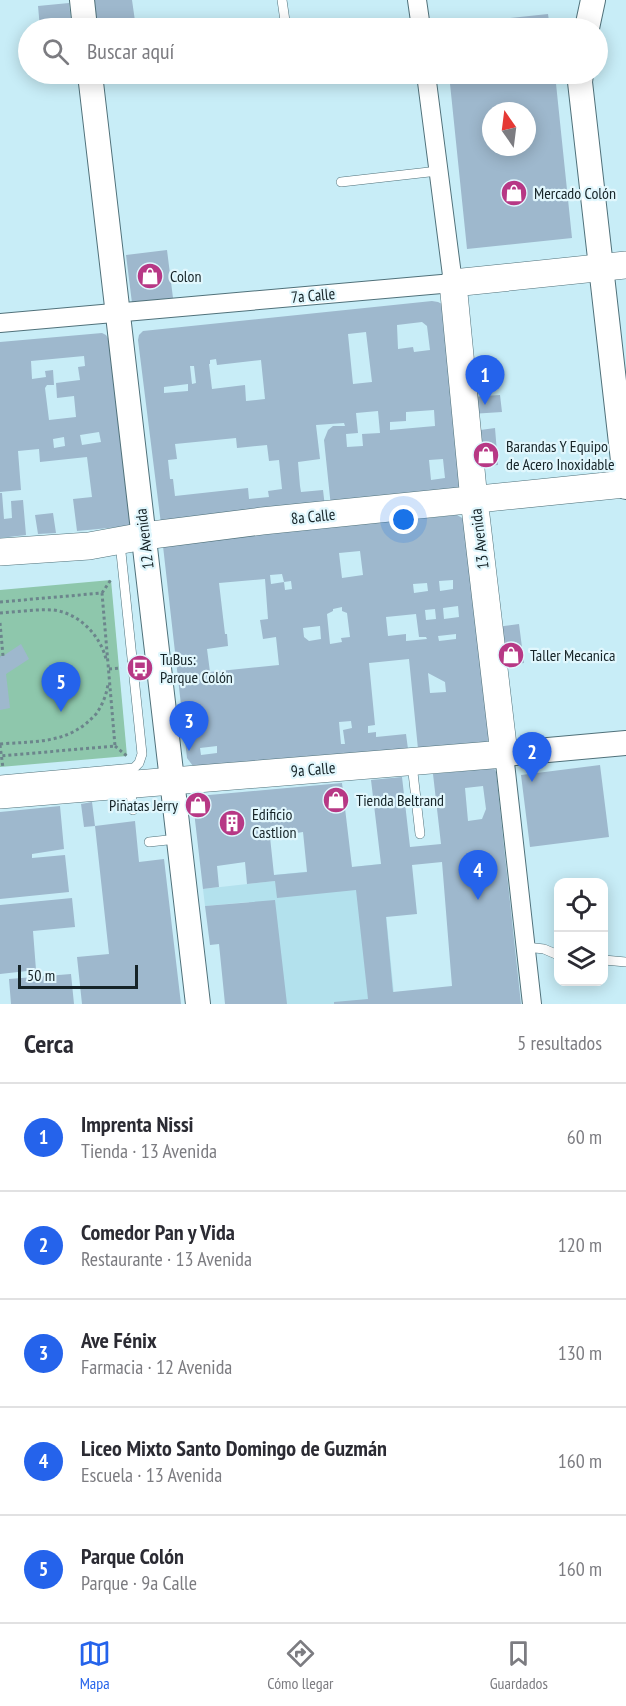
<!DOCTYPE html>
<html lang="es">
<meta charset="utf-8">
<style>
:root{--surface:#fff;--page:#f2f2f3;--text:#2b2b33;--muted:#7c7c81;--line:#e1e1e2;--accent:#2563eb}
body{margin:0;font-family:"PT Sans Narrow",sans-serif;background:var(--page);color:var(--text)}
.controls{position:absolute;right:18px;bottom:18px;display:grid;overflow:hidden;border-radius:12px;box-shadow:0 3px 15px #0003}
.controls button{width:54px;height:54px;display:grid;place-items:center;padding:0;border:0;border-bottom:2px solid var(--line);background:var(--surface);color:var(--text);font:30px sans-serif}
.compass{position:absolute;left:482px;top:102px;width:54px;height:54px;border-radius:50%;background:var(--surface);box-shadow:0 3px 15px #0003;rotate:346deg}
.scale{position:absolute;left:18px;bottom:15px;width:120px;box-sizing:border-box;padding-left:6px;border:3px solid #152327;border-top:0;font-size:16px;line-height:21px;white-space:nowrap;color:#152327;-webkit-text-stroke:4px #e1f7fd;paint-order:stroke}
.you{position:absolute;left:404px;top:520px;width:21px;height:21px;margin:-15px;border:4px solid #fff;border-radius:50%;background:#1a73e8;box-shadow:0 0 0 9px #1a73e833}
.badge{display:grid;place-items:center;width:39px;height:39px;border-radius:50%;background:var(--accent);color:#fff;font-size:20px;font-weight:700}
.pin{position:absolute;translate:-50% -50px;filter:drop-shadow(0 2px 3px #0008)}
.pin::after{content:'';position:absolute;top:32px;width:21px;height:18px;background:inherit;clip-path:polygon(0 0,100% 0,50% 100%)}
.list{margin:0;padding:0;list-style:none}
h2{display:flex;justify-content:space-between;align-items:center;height:78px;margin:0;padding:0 24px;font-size:26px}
h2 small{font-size:20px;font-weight:400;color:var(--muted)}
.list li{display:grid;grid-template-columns:39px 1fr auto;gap:18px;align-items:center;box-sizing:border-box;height:108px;padding:0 24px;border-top:2px solid var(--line)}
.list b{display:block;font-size:22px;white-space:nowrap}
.list p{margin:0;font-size:20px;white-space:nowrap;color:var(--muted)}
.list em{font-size:20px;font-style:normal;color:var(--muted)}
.icon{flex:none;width:33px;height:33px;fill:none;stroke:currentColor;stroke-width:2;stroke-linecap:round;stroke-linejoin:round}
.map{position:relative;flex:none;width:626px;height:1004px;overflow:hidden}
.search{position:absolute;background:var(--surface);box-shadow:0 3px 15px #0003;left:18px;right:18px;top:18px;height:66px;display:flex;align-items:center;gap:15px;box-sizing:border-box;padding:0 21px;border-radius:33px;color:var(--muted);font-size:22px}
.sheet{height:618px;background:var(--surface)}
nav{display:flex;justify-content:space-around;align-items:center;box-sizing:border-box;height:84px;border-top:2px solid var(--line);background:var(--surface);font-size:16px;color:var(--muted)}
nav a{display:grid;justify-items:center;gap:3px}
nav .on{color:var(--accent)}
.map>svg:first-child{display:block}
.built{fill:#b3e1ed}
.green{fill:#8ec7ac}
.building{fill:#9eb8cd;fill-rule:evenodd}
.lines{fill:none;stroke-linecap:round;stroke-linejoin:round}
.service-casing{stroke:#50717a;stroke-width:10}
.minor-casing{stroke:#50717a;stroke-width:20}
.tertiary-casing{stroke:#50717a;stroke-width:26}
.secondary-casing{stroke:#50717a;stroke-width:28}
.path{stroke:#6c858c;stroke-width:3;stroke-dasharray:3 3;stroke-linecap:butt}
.service{stroke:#fff;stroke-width:9}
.minor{stroke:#fff;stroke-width:18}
.tertiary{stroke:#fff;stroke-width:24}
.secondary{stroke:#fff;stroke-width:27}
.labels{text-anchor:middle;stroke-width:4.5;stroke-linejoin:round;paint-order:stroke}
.poi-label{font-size:16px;fill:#152327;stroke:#e1f7fd;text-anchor:start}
.street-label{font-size:16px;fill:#152327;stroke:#e1f7fd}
</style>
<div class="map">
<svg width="626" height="1004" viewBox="0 0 626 1004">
<rect width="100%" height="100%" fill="#c8edf7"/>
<path class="built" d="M381,864l14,140h-135l-11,-102 -44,4 -2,-17 72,-8 -1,-6z"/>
<path class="green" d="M111,580l16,176 -127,11v-177z"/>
<path class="building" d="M93,0h39l4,28h-43z
M69,3l3,25h-32l-2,-22z
M548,14l2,14h-106l-1,-3z
M449,74h106l17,164 -105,11zM491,111h36v36h-36z
M167,250l6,48 -41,5 -6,-48z
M432,301l6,1 6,3 16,185 -129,17 -7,-67 4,-10 5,-4h12l-1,-3 -28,2 4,34 -22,3 2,24 1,6 22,-2 2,17 -164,17 -23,-184 1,-5 4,-4zM422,322l5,4 3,24 -16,2 -1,-5 -15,2 -1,-24zM366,332l6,50 -19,2 -5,-50zM216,359l1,6 44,-5 4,39 -19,2 -1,-16 -33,4 -3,-25h1v-4zM190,366h4l2,17 -4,1zM188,384v7l-24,2v-6zM434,410l1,16 -45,4v-8l16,-1v-9zM378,411l2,22 -18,1 1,12 -16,1 -1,-13 12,-1 -2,-20zM236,438l1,10 30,-3 2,16 10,-1 3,29 -14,2 1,6 -20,2 -1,-11 -73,8 -2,-17h-3l-2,-19 9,-1 -2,-15zM443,459l2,19 -14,2 -2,-20z
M102,333l4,2 3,5 21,186 -53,5 -4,-32 19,-2 -5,-40 -47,5 -1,-13 -21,2 3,39 -21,2v-150zM84,356l1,10 -7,1 2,13 -24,3 1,15 17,-2 2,21 -27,3 -4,-32 2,-3h7l-1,-15 -8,1 1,6 -14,2 -1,-18zM99,432l2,10 -19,3 -2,-10zM64,437l1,9 -11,2 -1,-9z
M500,395l2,17 -31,2 -1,-17z
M495,428l3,37 -21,2 -4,-36z
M0,493h2l2,26 8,-1 -1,-17 12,-1 3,35 -26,3z
M53,513l3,20 -18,1 -3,-19z
M457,515l7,4 27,219 -6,5 -67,6 -9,-90 -40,4 6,62 -7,1v7l8,-1v5l30,-3 2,15 -215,17 -6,-8 -24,-212 1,-2zM360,551l3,24 -21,3 -3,-25zM282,574l2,8 7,-1 1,8 -7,1 -1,-8 -13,2 -1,-9zM265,579l3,40 -8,1 3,19 13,-2 3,28 -69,7 -3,-23 21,-3 -1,-12h-2l-6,-51zM453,580v9l-13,2 -1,-10zM427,583l1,8 -14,2 -1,-9zM458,606l1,11 -15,2 -1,-11zM342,607v4l5,2 3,24 -9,1 1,4 -12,2 -3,-30 6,-3v-2zM435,609l1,10 -10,1 -1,-10zM416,614l3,23h7l1,2 -21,2v-7l-18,2 -2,-19zM320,626l1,13 -12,2 -5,-4 -1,-9zM456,634v5l-17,2 -1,-5zM428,673l17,9 1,10 -16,1zM351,721l1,7 -9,2 2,14h-4l-2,-22zM217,746v7l-16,2 -1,-7z
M519,624l5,39 -23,3 -5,-39z
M21,644l8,15 -23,15 4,34 -10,2v-54h3z
M600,765l9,72 -79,10 -9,-72z
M494,768l2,4 25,232h-187v-2l34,-3 -12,-109 -79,8 -2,-17 -28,3 -2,-22 -28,4 2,21 -16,2 -10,-86 5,-7 144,-13 10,84 29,-3 -10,-84 31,-3 8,70 31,-3 -8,-70zM483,786l3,23 -4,10 -14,2 -3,-33zM303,832l4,40 -33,3 -4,-38zM442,862l10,124 -59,6 -7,-75 31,-3 -5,-49z
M92,802l3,24 40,-5 4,41 25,-3 17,145h-99l-5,-47 32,-3 -14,-128 -11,1 -3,-23z
M60,806l4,43 -32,5v4l33,-3 4,37 -69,7v-87z
M72,898l3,29 -42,4 3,39 -36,4v-69z
M275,900l12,104h-62l-6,-60 -9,1 -5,-39z
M71,974l3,30h-63l-2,-25z"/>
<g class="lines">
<defs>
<path id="service" d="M282,0l4,28
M292,74v3
M341,182l97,-11
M412,764l8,70
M0,780l134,-12 5,-5 3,-9 -22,-211
M130,786l3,24
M149,842l28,-3
M526,947l18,2 14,6
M604,960l22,2"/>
<path id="minor" d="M417,0l4,28
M0,323l453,-40 -27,-209
M504,754l28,250"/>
<path id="tertiary" d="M82,0l3,28
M587,28l6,-28
M90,74l108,930
M581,74l-1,8 46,405
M504,754l122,-11"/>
<path id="secondary" d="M0,552l89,-6 55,-10 118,-15 364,-37
M0,795l504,-41 -31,-264 -20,-207 173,-18"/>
</defs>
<use href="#service" class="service-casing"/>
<use href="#minor" class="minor-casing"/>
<use href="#tertiary" class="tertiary-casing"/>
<use href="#secondary" class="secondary-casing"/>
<path class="path" d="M102,593l10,-15
M0,602l102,-9 13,153 -115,10
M0,613c17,-1 35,-4 53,-3 26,3 47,25 53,49
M0,623l3,33h-3
M109,669l12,-1
M0,744c38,-3 69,0 96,-30 6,-8 11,-20 12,-31
M0,745l3,23
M115,746l13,11"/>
<use href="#service" class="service"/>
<use href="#minor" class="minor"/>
<use href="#tertiary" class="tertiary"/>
<use href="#secondary" class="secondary"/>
</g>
<defs>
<symbol id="shop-disc" viewBox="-11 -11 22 22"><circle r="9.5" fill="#b73885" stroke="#e1f7fd"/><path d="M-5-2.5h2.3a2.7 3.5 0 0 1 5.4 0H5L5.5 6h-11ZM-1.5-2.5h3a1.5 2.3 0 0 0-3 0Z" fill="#fff"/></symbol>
<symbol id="bus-disc" viewBox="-11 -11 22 22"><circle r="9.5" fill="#b73885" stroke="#e1f7fd"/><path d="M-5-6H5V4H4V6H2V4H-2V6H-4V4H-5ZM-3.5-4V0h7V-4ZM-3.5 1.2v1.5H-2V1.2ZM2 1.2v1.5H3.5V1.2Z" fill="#fff"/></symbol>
<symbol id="building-disc" viewBox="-11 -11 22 22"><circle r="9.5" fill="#b73885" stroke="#e1f7fd"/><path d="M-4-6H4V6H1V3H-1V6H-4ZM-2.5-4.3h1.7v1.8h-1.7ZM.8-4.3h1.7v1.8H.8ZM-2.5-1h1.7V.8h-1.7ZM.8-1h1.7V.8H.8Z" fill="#fff"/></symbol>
</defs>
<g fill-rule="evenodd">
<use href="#shop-disc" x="499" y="178" width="30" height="30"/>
<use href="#shop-disc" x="135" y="261" width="30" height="30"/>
<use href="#shop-disc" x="471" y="440" width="30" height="30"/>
<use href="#shop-disc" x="496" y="640" width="30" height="30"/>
<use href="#bus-disc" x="125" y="653" width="30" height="30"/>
<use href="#shop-disc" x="321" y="785" width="30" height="30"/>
<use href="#shop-disc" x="183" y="790" width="30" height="30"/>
<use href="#building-disc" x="217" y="808" width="30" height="30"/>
</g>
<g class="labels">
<g class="poi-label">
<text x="534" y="199">Mercado Colón</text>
<text x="170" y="282">Colon</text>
<text x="506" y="452">Barandas Y Equipo<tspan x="506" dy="18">de Acero Inoxidable</tspan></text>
<text x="530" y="661">Taller Mecanica</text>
<text x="160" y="665">TuBus:<tspan x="160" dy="18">Parque Colón</tspan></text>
<text x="356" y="806">Tienda Beltrand</text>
<text x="178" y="811" text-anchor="end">Piñatas Jerry</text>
<text x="252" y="820">Edificio<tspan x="252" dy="18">Castlion</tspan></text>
</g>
<g class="street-label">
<text transform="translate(313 295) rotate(-5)" y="6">7a Calle</text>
<text transform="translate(313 516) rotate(-6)" y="6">8a Calle</text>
<text transform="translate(144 539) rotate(-97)" y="6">12 Avenida</text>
<text transform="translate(479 539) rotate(-97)" y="6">13 Avenida</text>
<text transform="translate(313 769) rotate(-5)" y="6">9a Calle</text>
</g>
</g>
</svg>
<div class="controls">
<button><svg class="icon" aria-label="locate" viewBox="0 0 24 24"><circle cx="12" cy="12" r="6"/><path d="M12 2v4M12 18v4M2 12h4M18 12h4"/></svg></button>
<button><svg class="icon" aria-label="layers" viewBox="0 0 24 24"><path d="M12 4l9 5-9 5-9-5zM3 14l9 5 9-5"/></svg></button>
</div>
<svg class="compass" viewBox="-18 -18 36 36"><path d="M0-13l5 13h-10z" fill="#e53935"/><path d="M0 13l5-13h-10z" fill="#7c7c81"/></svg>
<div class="scale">50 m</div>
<div class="you"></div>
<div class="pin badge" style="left:485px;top:405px">1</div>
<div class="pin badge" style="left:532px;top:782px">2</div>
<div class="pin badge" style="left:189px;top:751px">3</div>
<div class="pin badge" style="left:478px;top:900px">4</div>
<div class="pin badge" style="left:61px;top:712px">5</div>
<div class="search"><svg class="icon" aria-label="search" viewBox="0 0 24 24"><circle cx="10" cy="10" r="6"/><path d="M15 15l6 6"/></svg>Buscar aquí</div>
</div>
<section class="sheet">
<h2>Cerca<small>5 resultados</small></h2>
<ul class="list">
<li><span class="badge">1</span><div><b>Imprenta Nissi</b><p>Tienda · 13 Avenida</p></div><em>60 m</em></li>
<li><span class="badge">2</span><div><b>Comedor Pan y Vida</b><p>Restaurante · 13 Avenida</p></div><em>120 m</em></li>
<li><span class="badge">3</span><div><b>Ave Fénix</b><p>Farmacia · 12 Avenida</p></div><em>130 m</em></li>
<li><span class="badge">4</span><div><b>Liceo Mixto Santo Domingo de Guzmán</b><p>Escuela · 13 Avenida</p></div><em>160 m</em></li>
<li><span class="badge">5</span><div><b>Parque Colón</b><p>Parque · 9a Calle</p></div><em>160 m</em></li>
</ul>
</section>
<nav>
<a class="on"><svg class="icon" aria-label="map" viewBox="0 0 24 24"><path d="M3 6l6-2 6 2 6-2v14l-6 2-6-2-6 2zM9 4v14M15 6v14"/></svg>Mapa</a>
<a><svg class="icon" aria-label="directions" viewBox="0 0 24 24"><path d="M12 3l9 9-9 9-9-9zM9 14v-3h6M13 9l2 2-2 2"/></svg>Cómo llegar</a>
<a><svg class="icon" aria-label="saved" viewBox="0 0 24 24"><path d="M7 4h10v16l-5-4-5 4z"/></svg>Guardados</a>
</nav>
